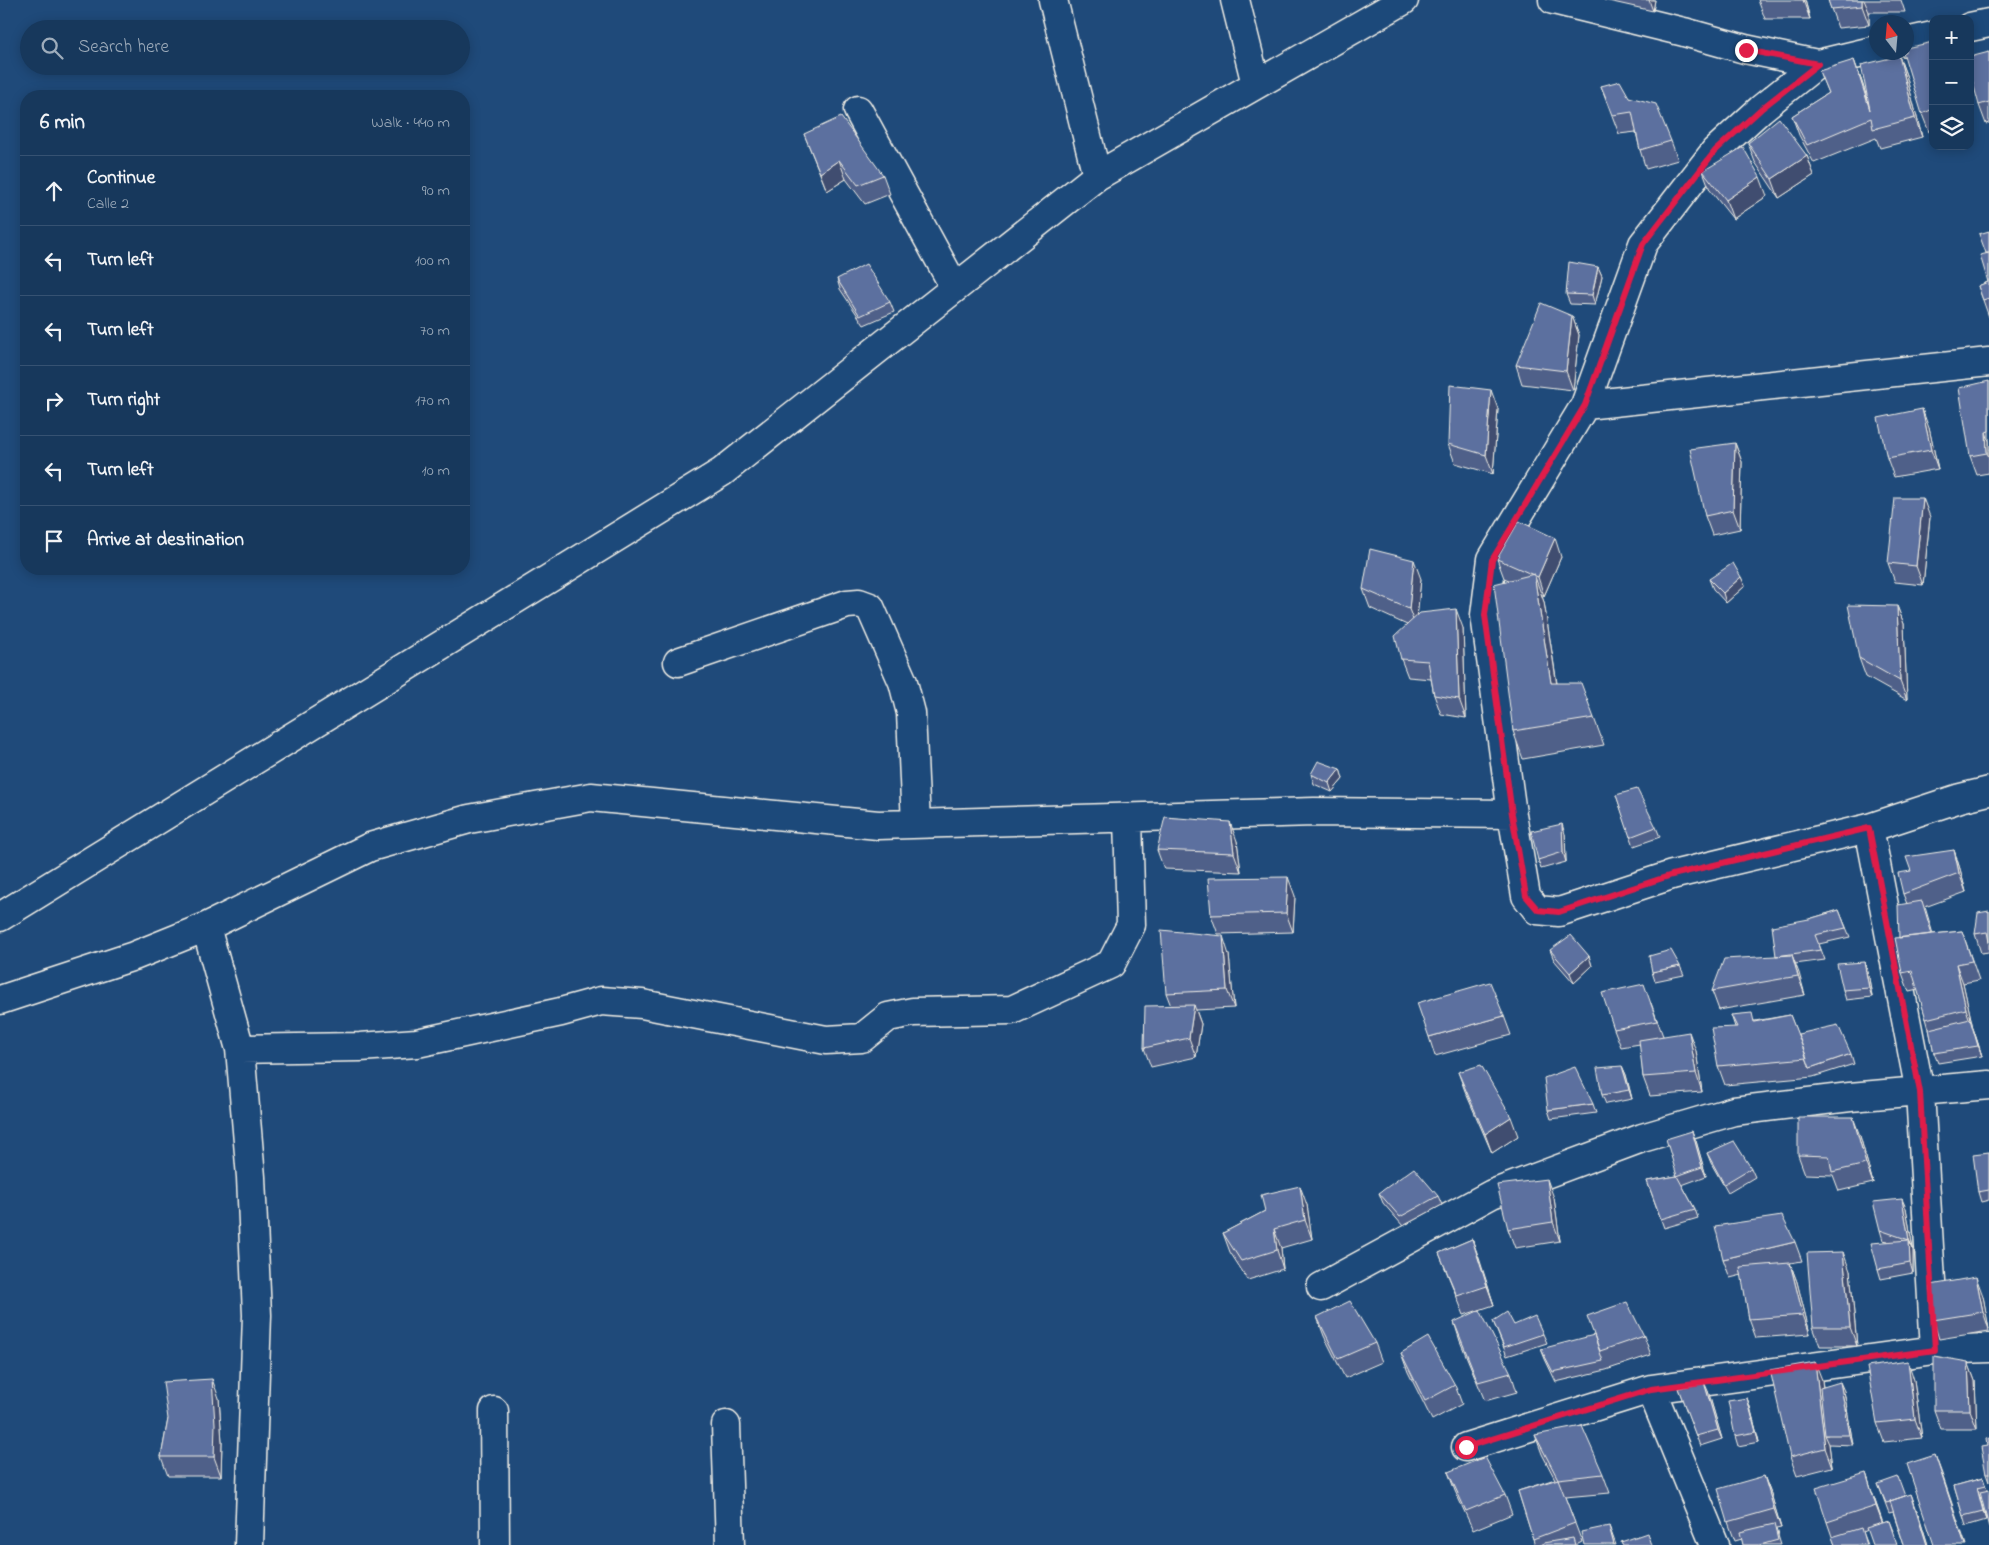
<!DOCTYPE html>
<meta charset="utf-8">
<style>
:root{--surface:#17385c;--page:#244365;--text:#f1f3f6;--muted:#9eacbb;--line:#365272}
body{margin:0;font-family:"Indie Flower",sans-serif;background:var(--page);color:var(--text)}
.controls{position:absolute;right:15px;top:15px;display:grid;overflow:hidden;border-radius:10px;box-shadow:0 2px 12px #0003}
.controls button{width:45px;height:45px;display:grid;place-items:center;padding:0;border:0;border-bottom:1px solid var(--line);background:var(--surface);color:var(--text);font:25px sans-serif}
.compass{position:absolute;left:1869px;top:15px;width:45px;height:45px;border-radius:50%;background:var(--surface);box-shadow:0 2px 12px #0003;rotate:344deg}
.stop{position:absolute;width:15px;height:15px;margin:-11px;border:4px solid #e11d48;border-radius:50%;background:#fff}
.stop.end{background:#e11d48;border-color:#fff;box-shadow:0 1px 5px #0008}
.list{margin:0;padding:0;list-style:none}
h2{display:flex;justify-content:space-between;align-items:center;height:65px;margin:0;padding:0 20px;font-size:21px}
h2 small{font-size:16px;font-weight:400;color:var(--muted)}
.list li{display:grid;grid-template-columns:32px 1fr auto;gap:15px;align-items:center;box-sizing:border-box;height:70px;padding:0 20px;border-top:1px solid var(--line)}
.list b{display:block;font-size:19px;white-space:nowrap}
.list p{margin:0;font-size:16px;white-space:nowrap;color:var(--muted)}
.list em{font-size:16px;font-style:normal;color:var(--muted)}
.icon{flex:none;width:28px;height:28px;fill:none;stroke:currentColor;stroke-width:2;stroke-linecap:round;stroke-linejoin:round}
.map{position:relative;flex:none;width:1989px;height:1545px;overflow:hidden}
.search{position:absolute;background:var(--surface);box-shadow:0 2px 12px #0003;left:20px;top:20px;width:450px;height:55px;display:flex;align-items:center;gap:12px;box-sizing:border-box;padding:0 18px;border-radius:28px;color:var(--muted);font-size:19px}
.panel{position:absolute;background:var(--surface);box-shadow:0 2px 12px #0003;left:20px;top:90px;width:450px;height:485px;border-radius:20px}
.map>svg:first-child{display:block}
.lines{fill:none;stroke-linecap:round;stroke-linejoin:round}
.minor-casing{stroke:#f4f1e8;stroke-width:31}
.minor{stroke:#1f4a7a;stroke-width:28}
.wall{fill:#4f6089;stroke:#f4f1e8}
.shaded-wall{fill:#404e6f;stroke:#f4f1e8}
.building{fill:#5c709f;stroke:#f4f1e8}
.route{stroke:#e11d48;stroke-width:6}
</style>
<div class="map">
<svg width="1989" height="1545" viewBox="0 0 1989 1545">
<rect width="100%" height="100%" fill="#1f4a7a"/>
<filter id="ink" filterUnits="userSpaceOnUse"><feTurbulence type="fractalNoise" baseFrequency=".02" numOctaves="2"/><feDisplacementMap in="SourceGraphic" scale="10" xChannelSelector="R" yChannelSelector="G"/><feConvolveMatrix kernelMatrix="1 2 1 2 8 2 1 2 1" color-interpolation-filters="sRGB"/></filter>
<g filter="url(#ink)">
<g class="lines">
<defs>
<path id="minor" d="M1053,0l44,176
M1235,0l21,84
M1553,0l131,32 61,17 72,15 59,-14
M1970,27l19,-4
M1906,42l27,-6
M1817,64l-56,45 -46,42 -72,93 -58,161 -93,154 -7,56 27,199 14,82 11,14 22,2 113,-37 197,-47 91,-30 29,-7
M858,110l97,178
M1585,405l404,-43
M678,662l169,-58 12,-1 11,4 33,75 8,31 5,111
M1869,828l51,264 15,258
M0,917l722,-445 375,-296 307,-176
M206,927l34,122 11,128 6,138 -8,230
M0,1000l134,-44 72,-29 164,-80 99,-28 122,-22 287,28 436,-13 198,2
M240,1049l120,-2 57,-4 144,-31 40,-11 41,3 184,36 36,-2 26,-21 25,-5 99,-2 99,-46 20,-39 -3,-107
M1321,1287l171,-93 150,-56 92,-27 116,-14 139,-12
M1651,1389l64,156
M494,1411l1,134
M726,1425l4,120
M1466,1447l185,-58 284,-39 54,-2"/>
</defs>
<use href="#minor" class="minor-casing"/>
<use href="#minor" class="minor"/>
</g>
<path class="wall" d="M1604,0h51l-2,11z
M1758,0h47l5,19h-45z
M1828,0h73l4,12h-36v13l-31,3z
M1933,42v89l-4,1 -7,-18z
M1989,52v71l-3,1 -7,-19z
M1899,56l7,19 16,62 -42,11 -4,-10 -62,25 -15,-28 -7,-19 36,-23 -9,-22 42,8 7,23z
M1601,86l28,11 42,44 7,19 -32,9 -6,-19 -4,-18 -17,2z
M804,134l79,41 7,19 -25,10 -19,-25 -19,12z
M1748,143l59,13 7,19 -35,23 -24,-36z
M1703,171l64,25 -34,23 -23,-29z
M1989,231v86l-11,-31 10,-4 -2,-29z
M1598,267l4,9 -7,29 -25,-1 -4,-10z
M837,279l53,23 4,10 -30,13 -24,-36z
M1572,316l7,19 -6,55 -51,-6 -6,-19z
M1989,381v92l-12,2 -7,-19z
M1498,409l-5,65 -38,-11 -7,-19z
M1929,428l9,41 -44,8 -7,-19z
M1735,443l7,19 -2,67 -28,6 -7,-19z
M1930,517l-7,68 -28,-3 -7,-19z
M1561,557l-17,39 -3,-2 3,8 13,81 37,35 10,27 -81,14 -10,-28 -4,-151 -5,-2 -7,-19z
M1741,577l4,9 -19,17 -13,-14 -4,-10z
M1421,579l-4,37 46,12 3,90 -25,-4 -7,-19 -3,-16 -23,-2 -7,-18 6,-34 -37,-17 -7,-19z
M1897,606l7,18 3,76 -41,-23 -7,-19z
M1340,769l3,10 -11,13 -18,-8 -3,-10z
M1616,795l40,32 4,10 -26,9z
M1565,834l1,28 -25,7 -3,-9z
M1237,841l4,31 -77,-3 -7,-19z
M1954,850l6,19 6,23 -41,15 8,27 29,-3 17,49 -16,3 10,45 9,28 -44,7 -4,-10 -5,-24 -11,-39 -9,2 -7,-19 -3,-35 8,-34 -4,-10 8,-23z
M1295,896l-2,36 -75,2 -7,-19z
M1839,910l11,27 -31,7 6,16 -30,4 10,31 -86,15 -7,-19 64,-35 33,-37z
M1989,911v41l-8,1 -6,-19z
M1550,950l39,6 3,10 -18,17 -20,-23z
M1229,955l5,53 -38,2 5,14 -5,33 -45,10 -7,-19 27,-42 -5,-13z
M1864,962l4,10 4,25 -26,3 -3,-10z
M1680,966l4,9 -29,6 -3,-9z
M1651,1003l12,33 33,15 6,41 -52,4 -7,-19 -3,-33 -19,3 -7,-18z
M1731,1015l24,6 35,-6 20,53 41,-14 3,10 -41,13 -88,8 -7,-19 17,-39z
M1504,1016l7,19 -76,21 -6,-19z
M1622,1066l4,9 6,24 -26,5 -4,-9z
M1458,1072l60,64 -26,17 -27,-62z
M1593,1104l3,9 -45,6 -3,-9z
M1860,1136l13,47 -34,8 -6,-16 -28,-1 -7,-19z
M1696,1141l10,35 -24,9 13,24 3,9 -34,10 -17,-47 30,-5z
M1989,1152v48l-8,2 -3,-10z
M1707,1153l44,15 4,9 -27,16 -17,-30z
M1379,1193l59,3 4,9 -39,21 -20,-23z
M1554,1198l6,43 -45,7 -7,-19z
M1307,1205l5,34 -31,9 2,21 -35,11 -18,-28 -7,-19 42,-22z
M1906,1208l7,41v24l-32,6 -3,-10 10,-28 -5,-1 -3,-10z
M1472,1239l22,66 -30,10 -25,-62z
M1795,1242l7,19 -12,2 7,19 13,52 -54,4 -7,-19 -7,-44 -12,3 -7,-19z
M1850,1271l7,75h-37l-7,-19z
M1983,1296l6,35 -50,8 -6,-19z
M1317,1317l58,26 7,19 -37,16 -21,-42z
M1493,1321l21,4 29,9 4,9 -40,13z
M1454,1322l57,51 6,19 -32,9 -25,-60z
M1644,1336l7,19 -45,15 -50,12 -11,-23 -4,-10z
M1401,1353l54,32 7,19 -30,16 -24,-48z
M1968,1362l7,19 2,48h-36l-7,-19z
M1822,1380l1,7 21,4 9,54 -24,-1 3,23 -35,9 -7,-19z
M1914,1380l8,58 -38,4 -7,-19z
M1678,1388l30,3 14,48 -22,7z
M219,1398l3,44 -1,34h-53l-7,-19 7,-38z
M1747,1398l3,9 9,35 -21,4 -3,-10z
M1535,1435l68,39 7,19 -45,4 17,45 -6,3h-41l-17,-54 37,-12 -13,-25z
M1989,1438v44l-3,-8 1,-28z
M1448,1472l57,23 7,19 -39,16 -18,-39z
M1764,1476l7,18 10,34 -5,1 5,16h-38l-1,-6 -7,2 -7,-19z
M1983,1478l4,12 -7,8 6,22 -20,6 -12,-40z
M1878,1484l27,12 13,17 10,32h-24l-11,-33 -4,1z
M1872,1492l11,31 6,-2 4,10 -26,-1 -5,2 5,13h-32l-8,-23z"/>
<path class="shaded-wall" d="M1649,0h6l-2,11z
M1803,0h2l5,19z
M1862,0h2l5,12v13l-7,-19z
M1899,56l7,19 16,62 -7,-19z
M1854,60l7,19 16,50 -7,-19z
M1807,156l7,19 -35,23 -7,-19z
M839,160l7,19 -19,12 -7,-18z
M1760,177l7,19 -34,23 -7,-19z
M1598,267l4,9 -7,29 -3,-10z
M1572,316l7,19 -6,55 -7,-19z
M1491,390l7,19 -5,65 -7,-19z
M1922,409l7,19 9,41 -7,-19z
M1986,432l3,9v16l-2,-4z
M1735,443l7,19 -2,67 -7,-19z
M1923,498l7,19 -7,68 -7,-19z
M1555,538l6,19 -17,39 -6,-19z
M1414,560l7,19 -5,49 -7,-19z
M1534,574l10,28 17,109 -10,-28z
M1741,577l4,9 -19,17 -3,-10z
M1897,606l7,18 3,76 -7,-19z
M1456,609l7,19 3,90 -7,-19z
M1340,769l3,10 -11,13 -3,-9z
M1230,822l7,19 4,31 -7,-19z
M1562,824l3,10 1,28 -3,-10z
M1954,850l6,19 6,23 -7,-19z
M1288,877l7,19 -2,36 -7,-19z
M1223,936l6,19 5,53 -7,-18z
M1792,955l7,18 6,22 -7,-19z
M1589,956l3,10 -18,17 -4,-10z
M1864,962l4,10 4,25 -3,-9z
M1956,964l7,19 10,45 9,28 -16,-47z
M1194,1005l7,19 -5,33 -7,-19z
M1689,1032l7,19 6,41 -6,-19z
M1622,1066l4,9 6,24 -3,-9z
M1511,1117l7,19 -26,17 -7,-19z
M1853,1117l7,19 13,47 -7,-19z
M1692,1131l4,10 10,35 -4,-9z
M1547,1179l7,19 6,43 -7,-19z
M1300,1186l7,19 5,34 -7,-19z
M1902,1199l4,9 7,41 -4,-9z
M1274,1229l7,19 2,21 -6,-19z
M1472,1239l7,19 15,47 -7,-19z
M1909,1240l4,9v24l-3,-10z
M1843,1252l7,19 7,75 -7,-19z
M1790,1263l7,19 13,52 -7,-19z
M1976,1277l7,19 6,33 -6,-17z
M1908,1361l6,19 8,58 -7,-19z
M1815,1362l7,18 6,55h-3l4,9 3,23 -7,-19z
M1968,1362l7,19 2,48 -7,-19z
M212,1379l7,19 3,44 -1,34 -7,-19z
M1704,1382l4,9 14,48 -4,-9z
M1840,1382l4,9 9,54 -3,-10z
M1747,1398l3,9 9,35 -3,-10z
M1935,1455l7,19 24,71h-1z
M1866,1473l6,19 11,33 -7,-19z
M1764,1476l7,18 10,34 -7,-19z
M1977,1488l3,10 6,22 -3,-9z
M1911,1494l7,19 10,32h-1z
M1609,1526l7,19h-2z"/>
<path class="building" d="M1828,0h34v6l-31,3z
M1933,42v67l-11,5 -19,-62h3v-4z
M1989,52v50l-10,3 -9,-33v-15z
M1899,56l16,62 -42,11 -2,-11 -64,27 -15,-29 36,-23 -9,-22 35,-11 16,50 -9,-45z
M1620,81l9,16 27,7 15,37 -31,9 -8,-38 -19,3 -12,-29z
M841,117l42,58 -25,10 -19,-25 -19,13 -16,-39z
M1779,118l28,38 -35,23 -24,-36z
M1743,147l17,30 -34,23 -23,-29z
M1989,231v22h-3l-7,-19z
M1989,253v45l-6,2 -5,-14 10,-4 -8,-27z
M1569,262l29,5 -6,28 -26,-1z
M866,264l24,38 -30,14 -23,-37z
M1541,303l31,13 -6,55 -50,-6z
M1989,381v50l-3,1 1,21 -17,3 -11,-68z
M1450,385l41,5 -5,65 -38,-11z
M1922,409l9,41 -44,8 -9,-40z
M1735,443l-2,67 -28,6 -15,-67z
M1895,498h28l-7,68 -28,-3z
M1519,521l36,17 -17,39 -41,-18z
M1370,549l44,11 -5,49 -46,-20z
M1733,563l8,14 -18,16 -14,-14z
M1534,574l17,109h30l13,35 -81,13 -19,-147z
M1848,605l49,1 3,75 -41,-23z
M1456,609l3,90 -25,-4 -6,-34 -27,-2 -6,-23 25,-23z
M1318,761l22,8 -11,14 -18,-9z
M1637,789l19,38 -26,10 -14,-42z
M1165,817l65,5 4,31 -77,-3z
M1562,824l1,28 -25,8 -7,-29z
M1954,850l5,23 -56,21 -5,-21 13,-2 -5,-14z
M1288,877l-2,36 -75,2 -3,-37z
M1922,901l10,33 -33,4 -1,-33z
M1839,910l7,18 -31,7 6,15 -45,6 -4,-30 37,-7z
M1989,911v31l-2,-10 -12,2 3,-21z
M1161,930l62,6 4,54 -61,3z
M1962,931l10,30 -16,3 10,45 -40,10 -14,-48 -10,2 -7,-35z
M1571,935l18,21 -19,17 -20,-23z
M1671,950l9,16 -28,6 -3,-16z
M1792,955l6,21 -86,15 12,-32z
M1864,962l5,26 -26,2 -6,-26z
M1490,982l14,34 -75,21 -12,-34z
M1644,984l13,37 -43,8 -12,-36z
M1194,1005l-5,33 -45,10 1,-42z
M1752,1013l2,9 36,-7 17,43 -89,8 -7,-38 26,-1 -6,-12z
M1970,1019l8,27 -44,7 -5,-24z
M1838,1025l13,29 -41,14 -12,-34z
M1689,1032l7,41 -53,4 -4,-37z
M1481,1065l30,52 -26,17 -27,-62z
M1622,1066l7,24 -27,5 -5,-27z
M1575,1067l18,37 -45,6 -4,-32z
M1798,1117h55l13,47 -34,8 -3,-16 -31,-1z
M1692,1131l10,36 -25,9 -11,-37z
M1734,1141l17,27 -27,16 -17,-31z
M1989,1152v38l-11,2 -5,-38z
M1414,1168l24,28 -38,21 -21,-24z
M1677,1176l18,33 -34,10 -14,-38z
M1547,1179l6,43 -45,7 -11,-44z
M1300,1186l5,34 -31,9 3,21 -36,11 -18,-28 42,-22 -4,-16z
M1902,1199l7,41 -29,-10 -7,-28z
M1782,1216l13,26 -72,17 -8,-33z
M1472,1239l15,47 -30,10 -18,-43z
M1909,1240l1,23 -32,6 -7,-26z
M1843,1252l7,75h-37l-6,-74z
M1790,1263l13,52 -54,4 -9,-52z
M1976,1277l7,35 -50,8 -2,-35z
M1350,1301l25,42 -37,16 -21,-42z
M1627,1302l17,34 -44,15 -13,-35z
M1480,1310l31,63 -33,9 -24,-60z
M1507,1312l7,13 21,-9 8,18 -39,13 -11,-26z
M1594,1335l9,26 -50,11 -12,-23z
M1428,1337l27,48 -30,16 -24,-48z
M1934,1356l34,6 2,48h-36z
M1908,1361l7,58 -38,4 -10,-56z
M1815,1362l10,86 -35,9 -20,-87z
M212,1379l3,45 -1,33h-53l7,-38 -5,-37z
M1704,1382l14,48 -22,6 -18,-48z
M1840,1382l10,53h-25l-5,-47z
M1747,1398l9,34 -21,4 -7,-35z
M1582,1426l21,48 -45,5 -23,-44z
M1989,1438v36h-3l-5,-27 6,-1 -1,-7z
M1935,1455l30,90h-31l-27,-81z
M1485,1457l20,38 -39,16 -18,-39z
M1866,1473l10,33 -49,16 -11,-34z
M1764,1476l10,33 -46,13 -10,-33z
M1898,1477l7,19 -15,5v1l-4,1 -8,-19z
M1983,1478l2,8 -8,2 6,23 -20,5 -9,-30z
M1558,1479l17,44 -42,16 -15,-48z
M1989,1490v38l-9,-36z
M1911,1494l16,51h-23l-14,-44z
M1889,1521l8,24h-25l-6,-17z
M1774,1524l4,16 -18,5h-17l-3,-13z
M1609,1526l5,19h-30l-3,-13z
M1861,1528l5,17h-31l-3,-8z
M1647,1533l4,12h-29l-1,-3z
M1573,1538l2,7h-32v-2z"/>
</g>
<g class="lines" filter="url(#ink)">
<path class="route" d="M1466,1447l185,-58 284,-39 -15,-258 -51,-264 -197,47 -113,37 -21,-2 -12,-14 -14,-82 -27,-199 7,-55 93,-155 58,-161 72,-93 46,-42 57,-45 -72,-14"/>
</g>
</svg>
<div class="controls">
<button>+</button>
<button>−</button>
<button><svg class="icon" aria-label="layers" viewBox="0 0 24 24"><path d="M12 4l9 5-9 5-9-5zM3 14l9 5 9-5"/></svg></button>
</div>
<svg class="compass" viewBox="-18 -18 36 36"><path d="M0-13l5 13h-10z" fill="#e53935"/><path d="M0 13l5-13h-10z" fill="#9eacbb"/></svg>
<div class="stop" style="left:1466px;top:1447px"></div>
<div class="stop end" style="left:1746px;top:50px"></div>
<div class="search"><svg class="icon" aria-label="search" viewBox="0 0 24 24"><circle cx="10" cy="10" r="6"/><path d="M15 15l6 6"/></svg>Search here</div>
<section class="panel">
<h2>6 min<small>Walk · 440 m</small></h2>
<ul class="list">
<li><svg class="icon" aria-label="ahead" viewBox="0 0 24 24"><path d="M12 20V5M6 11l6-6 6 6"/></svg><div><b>Continue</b><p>Calle 2</p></div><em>90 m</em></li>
<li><svg class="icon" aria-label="left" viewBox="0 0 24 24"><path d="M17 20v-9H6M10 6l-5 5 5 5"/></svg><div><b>Turn left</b></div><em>100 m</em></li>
<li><svg class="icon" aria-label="left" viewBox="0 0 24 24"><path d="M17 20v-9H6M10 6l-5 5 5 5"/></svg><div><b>Turn left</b></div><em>70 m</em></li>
<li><svg class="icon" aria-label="right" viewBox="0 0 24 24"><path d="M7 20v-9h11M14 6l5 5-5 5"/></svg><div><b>Turn right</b></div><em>170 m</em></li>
<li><svg class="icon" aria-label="left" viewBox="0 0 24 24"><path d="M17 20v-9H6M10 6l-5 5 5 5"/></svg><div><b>Turn left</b></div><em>10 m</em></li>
<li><svg class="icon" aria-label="arrive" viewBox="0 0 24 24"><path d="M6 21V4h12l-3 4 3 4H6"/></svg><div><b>Arrive at destination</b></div></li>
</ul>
</section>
</div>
